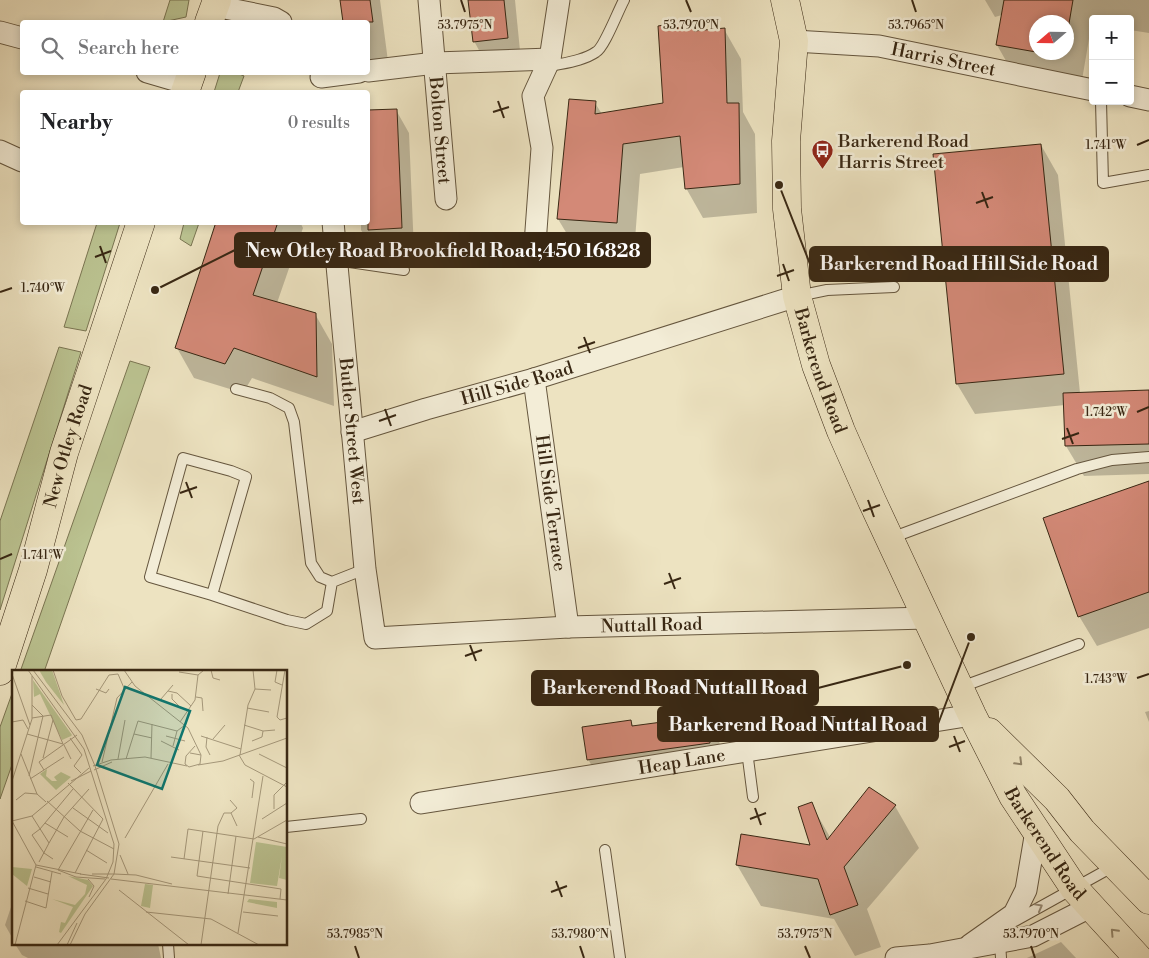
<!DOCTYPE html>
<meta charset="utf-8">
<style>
:root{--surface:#fff;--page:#f6f6f6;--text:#202124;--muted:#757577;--line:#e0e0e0}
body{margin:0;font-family:"Libre Bodoni",serif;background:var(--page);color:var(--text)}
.controls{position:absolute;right:15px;top:15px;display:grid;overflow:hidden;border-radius:5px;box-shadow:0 2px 8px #0003}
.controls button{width:45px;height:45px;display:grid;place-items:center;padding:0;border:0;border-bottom:1px solid var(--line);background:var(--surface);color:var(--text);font:25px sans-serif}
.compass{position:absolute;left:1029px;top:15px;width:45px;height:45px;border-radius:50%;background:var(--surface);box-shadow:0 2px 8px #0003;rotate:250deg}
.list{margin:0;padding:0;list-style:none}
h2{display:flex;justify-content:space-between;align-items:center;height:65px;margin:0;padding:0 20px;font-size:21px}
h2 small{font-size:16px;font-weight:400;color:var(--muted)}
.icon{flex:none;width:28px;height:28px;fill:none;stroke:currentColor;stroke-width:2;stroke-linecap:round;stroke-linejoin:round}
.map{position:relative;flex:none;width:1149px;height:958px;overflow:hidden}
.search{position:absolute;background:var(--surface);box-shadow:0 2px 8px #0003;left:20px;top:20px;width:350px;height:55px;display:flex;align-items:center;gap:12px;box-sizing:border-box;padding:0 18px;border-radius:5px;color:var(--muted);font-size:19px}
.panel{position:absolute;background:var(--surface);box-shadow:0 2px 8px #0003;left:20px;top:90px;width:350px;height:135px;border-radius:5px}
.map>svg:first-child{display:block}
.green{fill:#bbc391;stroke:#7a7552}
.shadow{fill:#0003;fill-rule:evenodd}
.building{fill:#d38977;stroke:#382713}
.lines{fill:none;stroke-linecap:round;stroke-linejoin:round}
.lane-casing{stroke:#65563e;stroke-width:12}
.street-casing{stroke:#65563e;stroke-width:23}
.primary-casing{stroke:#382713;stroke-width:29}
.lane{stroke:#f3edd7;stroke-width:10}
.street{stroke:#f3edd7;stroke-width:21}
.primary{stroke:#ede3c1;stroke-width:28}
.oneway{stroke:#92856a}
.oneway2{stroke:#968a75}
.ticks{fill:none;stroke:#382713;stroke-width:2}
.labels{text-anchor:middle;stroke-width:5;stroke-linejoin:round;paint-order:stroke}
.street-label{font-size:18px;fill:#382713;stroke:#f3edd7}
.poi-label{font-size:18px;fill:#382713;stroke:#f3edd7;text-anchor:start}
.inset-road{fill:none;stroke:#a5987b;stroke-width:1}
.view{fill:#0f766e;fill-opacity:0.15;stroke:#0f766e;stroke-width:2.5}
.inset-edge{fill:none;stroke:#382713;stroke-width:2.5}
.ticks-label{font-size:12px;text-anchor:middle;fill:#382713;stroke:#f3edd7;stroke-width:5;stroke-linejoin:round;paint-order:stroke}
.leader{fill:none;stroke:#382713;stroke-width:2}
.callout-dot{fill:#382713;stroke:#f3edd7;stroke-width:2}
.callout{fill:#382713;stroke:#382713;stroke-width:2}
.callout-label{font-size:19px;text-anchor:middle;font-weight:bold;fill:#fff}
</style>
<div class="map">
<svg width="1149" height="958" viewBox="0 0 1149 958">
<rect width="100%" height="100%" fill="#ede3c1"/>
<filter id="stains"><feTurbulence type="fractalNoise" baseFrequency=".004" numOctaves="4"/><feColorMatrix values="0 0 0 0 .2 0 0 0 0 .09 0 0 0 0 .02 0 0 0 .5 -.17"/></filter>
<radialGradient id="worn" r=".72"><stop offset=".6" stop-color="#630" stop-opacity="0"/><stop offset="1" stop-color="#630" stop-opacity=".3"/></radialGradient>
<path class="green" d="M170,0h19l-3,17 -23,5z
M220,73h17l7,3 -6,16h-24z
M97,223h23l-34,108 -22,-4z
M184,223h15l-8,23 -11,-7z
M59,347l22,5 -81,258v-89z
M130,361l20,6 -106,305h-24z
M14,688v71l-14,40v-72z"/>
<path class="shadow" d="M341,0h39l9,69 -21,3v-50h-24z
M470,0h45l6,61 -34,4 -13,-24z
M985,0h164v33l-19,-3v-11h-37v15l-3,-1 -9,53 -67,-11 -17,-30 5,-30 -7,2zM1036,22h30v30h-30z
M692,21l7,11 25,-3 17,30 2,53 12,22 2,79 -54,5 -17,-30 -2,-21 -44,7 -6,79 -58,-4 -18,-30 37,-116 7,11 63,-10z
M396,110l13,23 5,118 -39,2 -14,-23v-8h7v-111z
M1041,145l17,30 22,218 69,-2v83l-65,2 -18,-30 -1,-41 -90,9 -18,-30z
M218,222h82l3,6 -26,75 38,11 17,30 2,62 -82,-28 -9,15 -49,-15 -17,-30z
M1149,482v146l-52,18 -18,-30z
M1149,711v11l-4,-10z
M706,717l13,23 4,26 -122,16 -13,-23 43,-37 3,5z
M811,804l19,33 65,-31 24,42 -52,61 14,38 -26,9 -21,-37 -73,-13 -24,-41 74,-19z
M14,898v43l-9,-16z
M1061,942l15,16h-49z
M15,944h143l3,14h-133l-6,-3z"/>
<path class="building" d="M340,0h30l3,22h-30z
M468,0h36l4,38 -35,4z
M1004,0h69l-7,41v-19h-30v30l-40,-7z
M693,20l1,11 31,-3 2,75h12l1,81 -55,5 -5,-53 -57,8 -6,79 -60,-4 12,-120 27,2 -1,13 68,-11 -5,-77z
M397,109l5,119 -34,2v-120z
M1041,144l23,230 -108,10 -23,-230z
M216,222h62l-25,73 63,18 1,64 -83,-29 -9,16 -50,-16z
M1149,390v54l-84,2 -2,-53z
M1149,481v111l-71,25 -35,-99z
M707,716l3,27 -123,17 -5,-33 49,-7 1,6z
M869,787l27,18 -52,62 14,38 -28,10 -12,-36 -82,-14 5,-31 69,11 -12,-38 14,-5 15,38z"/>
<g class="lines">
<defs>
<path id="lane" d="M547,67c16,-4 36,-6 49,-15 8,-4 22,-41 28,-52
M1101,101l2,82 46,-8
M336,260l68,10
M798,296l29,-6 67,-3
M236,389l34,9 19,10 5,14 17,141 9,14 12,5 33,-13
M183,458l48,13 15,6 -34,118 -62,-18z
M891,538l186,-69 35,-9 37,-3
M212,595l75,25 19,4 21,-13 5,-29
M961,687l118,-43
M747,751l6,46
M286,827l75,-8
M605,850l15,108
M1015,921l99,-55
M1000,942l1,16
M168,944l1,14"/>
<g id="street">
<path id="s1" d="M429,0l17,199"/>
<path d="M215,6l59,12 7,4"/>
<path d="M0,32l22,6"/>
<path id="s2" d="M794,41l85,5 214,44"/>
<path d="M368,71l67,-8 115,-4"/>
<path d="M147,72l41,12"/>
<path d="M321,77l38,-5"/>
<path d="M1130,96l19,4"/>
<path d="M0,151l22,10"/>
<path id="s3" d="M333,222l32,347 10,69 193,-11 359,-9"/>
<path d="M535,244l7,-96 -9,-52 17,-37 9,-59"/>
<path id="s4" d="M534,379l34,248"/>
<path id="s5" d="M352,432l74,-23 108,-30 263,-83"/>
<path id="s6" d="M421,803l551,-88"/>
<path d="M970,945l44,-31 12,-24 10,-59"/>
<path d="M896,958l34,-3 103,-19 57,-29"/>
</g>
<g id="primary">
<path id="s7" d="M785,0l9,41 -8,100 1,68 10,87 19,69 25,66 31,70 100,214 41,81 61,92 64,70"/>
<path d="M209,22l8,-22"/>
<path d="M185,92l7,-20"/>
<path id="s8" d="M0,671l33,-101 31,-117 77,-231"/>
<path d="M989,732l68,67 25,32 67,69"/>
</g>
</defs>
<use href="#lane" class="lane-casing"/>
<use href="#street" class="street-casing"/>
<use href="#primary" class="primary-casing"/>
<use href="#lane" class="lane"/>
<use href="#street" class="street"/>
<use href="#primary" class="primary"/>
</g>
<defs><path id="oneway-chevron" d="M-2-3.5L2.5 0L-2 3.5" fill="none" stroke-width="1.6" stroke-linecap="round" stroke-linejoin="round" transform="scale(1.25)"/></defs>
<g class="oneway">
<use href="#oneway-chevron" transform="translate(1019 762) rotate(45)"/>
<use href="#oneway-chevron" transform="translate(1114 932) rotate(-133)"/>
</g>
<use class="oneway2" href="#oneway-chevron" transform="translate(1039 907) rotate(-29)"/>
<path class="ticks" d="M461,0l4,12M686,0l5,12M912,0l4,12M498,101l6,17M493,112l16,-5M1137,145l12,-5M982,192l6,16M976,203l17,-6M100,246l6,17M95,257l16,-6M783,264l6,17M777,276l17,-6M0,292l12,-4M584,337l6,16M578,348l17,-6M385,409l6,17M1137,412l12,-5M379,421l17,-6M1067,428l6,16M1062,439l17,-6M186,482l6,16M180,493l17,-6M868,500l6,17M863,511l17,-6M0,559l12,-5M669,573l6,16M664,584l17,-6M470,645l6,16M465,656l17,-6M1137,678l12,-4M954,736l6,16M949,747l16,-6M755,808l6,17M750,819l16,-6M556,881l6,16M551,892l16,-6M355,946l4,12M580,946l4,12M805,946l5,12M1031,946l4,12"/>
<defs>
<symbol id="bus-pin" viewBox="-11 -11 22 30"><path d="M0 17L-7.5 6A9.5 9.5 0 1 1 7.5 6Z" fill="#8f2418" stroke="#f3edd7"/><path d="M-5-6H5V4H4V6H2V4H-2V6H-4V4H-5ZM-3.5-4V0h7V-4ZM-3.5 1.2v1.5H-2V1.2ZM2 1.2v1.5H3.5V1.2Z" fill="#fff"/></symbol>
</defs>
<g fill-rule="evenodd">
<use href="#bus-pin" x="810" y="138" width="25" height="34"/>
</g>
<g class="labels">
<g class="street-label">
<text dy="6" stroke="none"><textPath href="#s2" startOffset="151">Harris Street</textPath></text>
<text dy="6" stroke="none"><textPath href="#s1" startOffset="131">Bolton Street</textPath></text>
<text dy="6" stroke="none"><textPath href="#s7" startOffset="376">Barkerend Road</textPath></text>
<text dy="6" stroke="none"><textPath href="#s5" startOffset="172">Hill Side Road</textPath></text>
<text dy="6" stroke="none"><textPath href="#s3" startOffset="210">Butler Street West</textPath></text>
<text dy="6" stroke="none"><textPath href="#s8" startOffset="235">New Otley Road</textPath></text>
<text dy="6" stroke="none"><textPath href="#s4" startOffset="125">Hill Side Terrace</textPath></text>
<text dy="6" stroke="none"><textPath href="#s3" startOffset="695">Nuttall Road</textPath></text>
<text dy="6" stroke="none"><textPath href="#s6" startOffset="264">Heap Lane</textPath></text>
<text dy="6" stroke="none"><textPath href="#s7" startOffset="901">Barkerend Road</textPath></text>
</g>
<g class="poi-label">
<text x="838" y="147">Barkerend Road<tspan x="838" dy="21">Harris Street</tspan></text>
</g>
</g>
<g transform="translate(12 670)">
<rect width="275" height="275" fill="#ede3c1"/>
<path d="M27,0h13l12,35 -18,-23zM21,10l39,55 -1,1 -9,4 -22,-46 -6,3zM35,99l-1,7 6,5h5l-3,-4 7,-5 10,5 -15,13 -16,-16zM244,172l31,5v33l-8,-2 3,-22 -5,30 -27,-3zM0,197l20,2 -5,17 -15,-12zM56,206l20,4 5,6 -32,47 -2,-1 2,-10 4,1 8,-16 -21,-8 23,6 10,-11 2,-9zM133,214l8,1 -3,23 -9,-2zM237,229l28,3v6l-30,-6z" fill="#bbc391"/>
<path class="inset-road" d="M16,0l56,79 30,95 -1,18 -7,17 -49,66M21,0l49,65 13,31 24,78 -5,30 -29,40 -15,31M41,0l9,26 14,24 5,-1 28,-44 9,-1 6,14M112,0l11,16 53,42 13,27M199,0l2,8 7,2M265,0l-2,12 7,3M273,0l-8,47 3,3 7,-2M167,2l19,3M0,4l18,51M84,19l10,4 3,-4M243,19l16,1M156,21l9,2 14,13M160,24v5l8,8M184,27l6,1 1,13M149,29l12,-14M235,38l22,4M20,48l19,-3 12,29M0,52l11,-2 5,9M168,52l15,-22 3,-25 6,-5M232,55l19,6 12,-1M15,64l36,10M122,64l18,4M154,66l19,5M189,66l40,13M195,67l-1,10 4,8M58,68l12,17 -8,11 7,7M201,69l12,-14M149,71l18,9M240,71l10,-4 1,-6M52,75l7,14M161,76l4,-15M178,83l11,2 -1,9 -11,3 -4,-3 1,-8 9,-10M9,84l16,40 9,8M247,84l28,14M227,85l6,10 42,22M228,85l8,-50 7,-16 -2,-19M31,88l10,-38M139,88l1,-34M106,89l7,-39M114,89l12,-38 39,10 8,-6M90,92l15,-64 15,-16M186,95l25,-4 64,-23M81,96l18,-6 34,-3 42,9M32,100l-5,-8 38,-27M82,100l18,-8M17,106l14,-60 -11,-11M18,109l34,-22M238,109l4,3 -2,16M0,111l20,-62v-43M59,111l20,-10M56,113l35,36 -28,54M4,130l9,-7 12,1M218,130l7,8 -6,5M35,131l33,30 34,18M61,138l35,25M262,139v-14l13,-13M20,146l17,27 -10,19M250,149l25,-16M0,151l20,-5 57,-48M0,151l24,44M33,153l23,14M191,161l-6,45 84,13 -1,10M246,167l29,7M113,168l43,-74M242,169l33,-19M37,173l15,-26 25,-28M74,180l21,13M108,185l8,19M159,187l79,11M41,189l-9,-6 -12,-18 8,-6 33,-40M172,189l4,-30 66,10M24,195l45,9M24,197l25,7M68,204l29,4M80,204h22M102,204l22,1 36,9M22,207l17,5M64,207l-18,-7 35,-60M64,207l29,2M76,209l6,7 -5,11M99,209l176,21M16,218l20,6M107,220l70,55M216,224l8,-58M13,231l21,7 6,-36M134,242l65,7 48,26M231,242l35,4M226,263l25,-157M3,275l21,-80M55,275l10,-22M189,275l17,-119 6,-13h7l6,13"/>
<path class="view" d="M113,17l65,24 -28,78 -65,-24z"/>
<rect width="275" height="275" class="inset-edge"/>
</g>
<g class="ticks-label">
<text x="465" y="29">53.7975°N</text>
<text x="691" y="29">53.7970°N</text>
<text x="916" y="29">53.7965°N</text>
<text x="1106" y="149">1.741°W</text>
<text x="43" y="292">1.740°W</text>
<text x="1106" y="416">1.742°W</text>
<text x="43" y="559">1.741°W</text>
<text x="1106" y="683">1.743°W</text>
<text x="355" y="938">53.7985°N</text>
<text x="580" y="938">53.7980°N</text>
<text x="805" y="938">53.7975°N</text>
<text x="1031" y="938">53.7970°N</text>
</g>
<path class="leader" d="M155 290L235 250M779 185L810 264M907 665L818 688M971 637L938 724"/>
<g class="callout-dot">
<circle cx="155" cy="290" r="5"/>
<circle cx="779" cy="185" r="5"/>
<circle cx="907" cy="665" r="5"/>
<circle cx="971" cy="637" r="5"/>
</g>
<g class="callout">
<rect x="235" y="233" width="415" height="34" rx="5"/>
<rect x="810" y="247" width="298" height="34" rx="5"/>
<rect x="532" y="671" width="286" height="34" rx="5"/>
<rect x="658" y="707" width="280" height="34" rx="5"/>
</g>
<g class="callout-label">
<text x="443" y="257">New Otley Road Brookfield Road;450 16828</text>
<text x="959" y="270">Barkerend Road Hill Side Road</text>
<text x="675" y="694">Barkerend Road Nuttall Road</text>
<text x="798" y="731">Barkerend Road Nuttal Road</text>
</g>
<rect width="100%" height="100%" filter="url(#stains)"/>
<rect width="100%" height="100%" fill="url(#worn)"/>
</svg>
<div class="controls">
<button>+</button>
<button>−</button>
</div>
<svg class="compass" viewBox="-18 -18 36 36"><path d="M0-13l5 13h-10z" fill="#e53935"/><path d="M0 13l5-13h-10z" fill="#757577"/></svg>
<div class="search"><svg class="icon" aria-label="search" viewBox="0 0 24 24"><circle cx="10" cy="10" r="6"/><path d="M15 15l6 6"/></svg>Search here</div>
<section class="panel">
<h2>Nearby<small>0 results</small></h2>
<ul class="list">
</ul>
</section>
</div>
